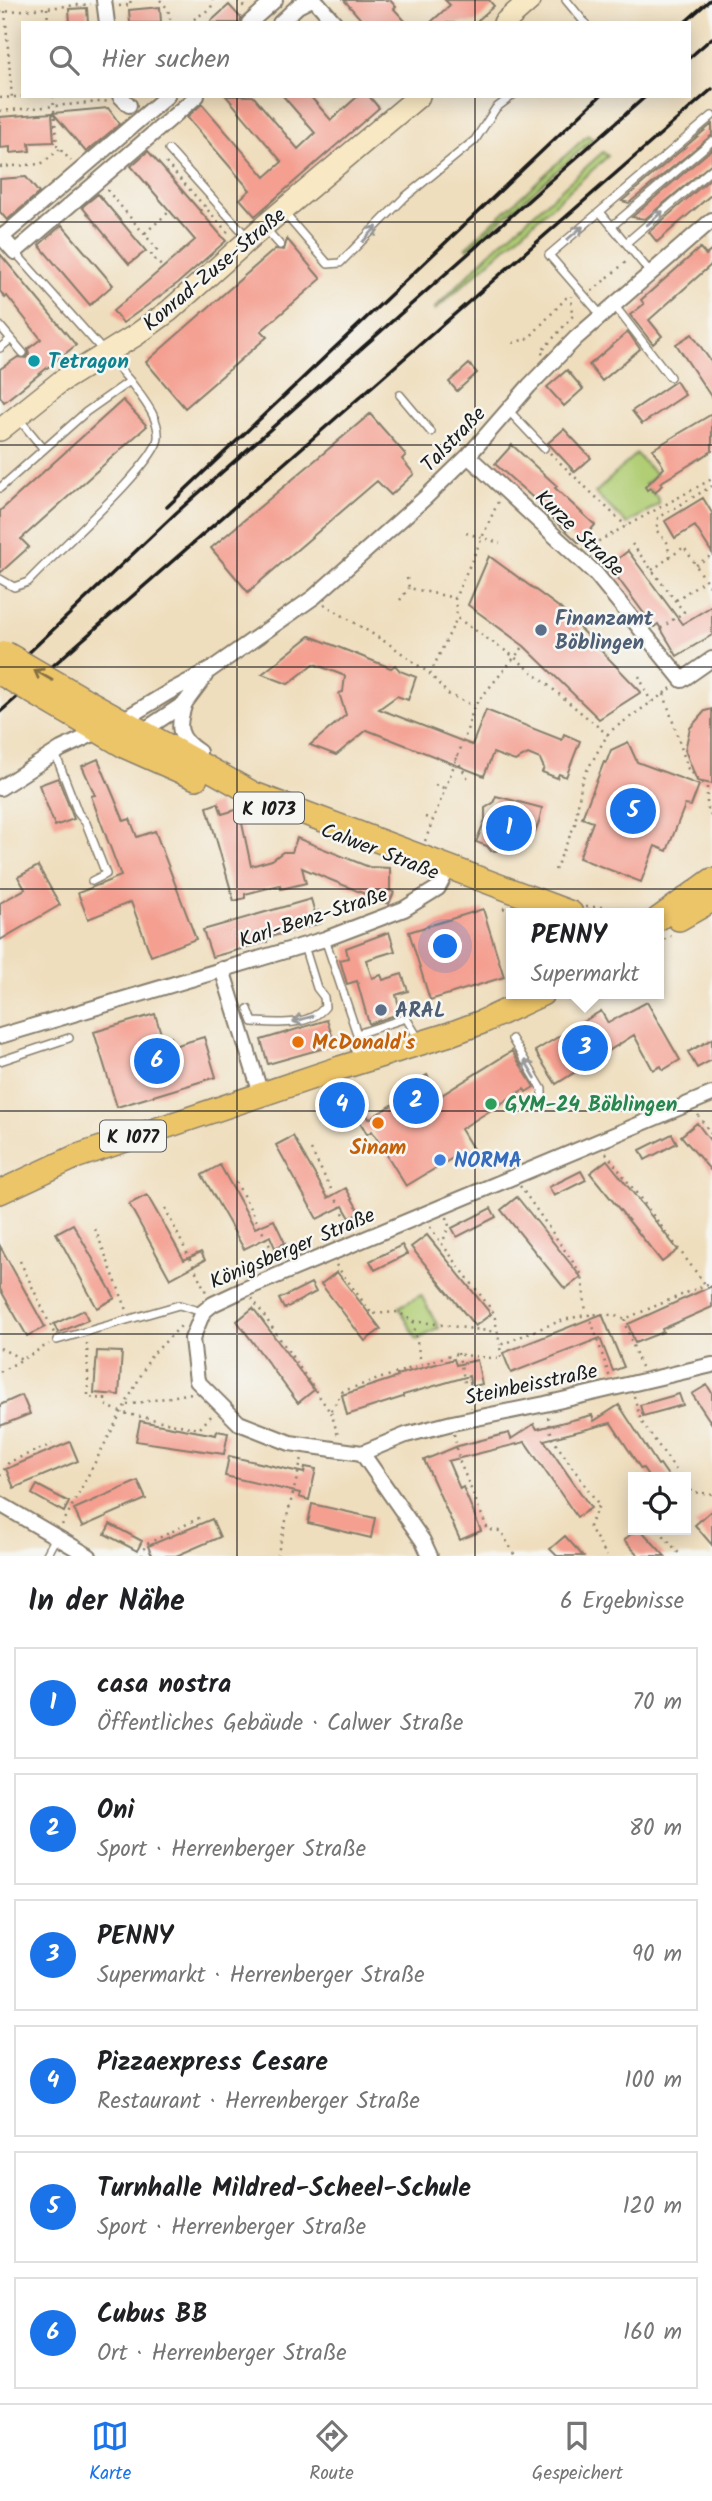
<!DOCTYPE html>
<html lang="de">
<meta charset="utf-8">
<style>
:root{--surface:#fff;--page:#f2f2f2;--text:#202124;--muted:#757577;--line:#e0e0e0;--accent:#1a73e8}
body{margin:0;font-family:Kalam,sans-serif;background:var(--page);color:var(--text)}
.controls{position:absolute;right:21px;bottom:21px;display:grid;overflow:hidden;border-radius:0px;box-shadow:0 4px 18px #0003}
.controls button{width:63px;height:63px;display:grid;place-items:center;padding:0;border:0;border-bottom:2px solid var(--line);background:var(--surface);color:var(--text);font:35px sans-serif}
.you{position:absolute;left:446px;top:947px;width:24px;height:24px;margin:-18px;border:5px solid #fff;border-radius:50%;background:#1a73e8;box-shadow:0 0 0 10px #1a73e833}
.badge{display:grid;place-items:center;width:46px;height:46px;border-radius:50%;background:var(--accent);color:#fff;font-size:23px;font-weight:700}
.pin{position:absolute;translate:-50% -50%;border:4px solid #fff;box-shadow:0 2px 7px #0006}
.popup{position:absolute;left:506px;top:908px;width:158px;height:91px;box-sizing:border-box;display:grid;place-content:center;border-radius:0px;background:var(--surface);filter:drop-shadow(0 2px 5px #0005);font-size:23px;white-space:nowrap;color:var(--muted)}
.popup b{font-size:26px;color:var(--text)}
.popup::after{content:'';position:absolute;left:50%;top:100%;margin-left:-14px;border:14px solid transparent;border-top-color:var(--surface)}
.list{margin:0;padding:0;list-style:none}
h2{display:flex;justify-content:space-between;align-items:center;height:91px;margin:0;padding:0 28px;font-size:30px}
h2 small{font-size:23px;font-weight:400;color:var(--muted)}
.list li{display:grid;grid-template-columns:46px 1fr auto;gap:21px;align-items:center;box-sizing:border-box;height:112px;margin:0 14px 14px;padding:0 14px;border:2px solid var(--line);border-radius:0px}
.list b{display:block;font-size:26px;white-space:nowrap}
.list p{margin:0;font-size:23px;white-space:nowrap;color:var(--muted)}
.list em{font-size:23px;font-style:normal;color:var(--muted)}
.icon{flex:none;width:38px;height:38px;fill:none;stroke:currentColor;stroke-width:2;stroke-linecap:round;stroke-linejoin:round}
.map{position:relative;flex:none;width:712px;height:1556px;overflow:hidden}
.search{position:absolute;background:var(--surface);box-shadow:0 4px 18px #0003;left:21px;right:21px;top:21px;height:77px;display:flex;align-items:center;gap:18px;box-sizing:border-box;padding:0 24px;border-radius:0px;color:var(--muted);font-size:26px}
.sheet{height:847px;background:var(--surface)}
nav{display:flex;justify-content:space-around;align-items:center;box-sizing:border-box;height:98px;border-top:2px solid var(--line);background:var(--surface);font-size:19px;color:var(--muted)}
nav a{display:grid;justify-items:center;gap:4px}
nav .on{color:var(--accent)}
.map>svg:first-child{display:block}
.green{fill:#b1ce75;stroke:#667548;stroke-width:2}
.building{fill:#f49f90}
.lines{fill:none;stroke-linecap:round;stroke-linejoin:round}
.lane-casing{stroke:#867d6c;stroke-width:10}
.street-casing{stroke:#867d6c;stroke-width:18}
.secondary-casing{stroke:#867d6c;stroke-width:24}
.primary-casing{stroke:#867d6c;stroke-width:26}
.path{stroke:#867d6c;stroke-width:2.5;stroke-dasharray:2 5;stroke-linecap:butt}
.lane{stroke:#fff;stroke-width:7}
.street{stroke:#fff;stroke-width:14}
.secondary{stroke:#f8e8c3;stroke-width:21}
.primary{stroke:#edc569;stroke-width:23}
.rail{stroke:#1c1c1c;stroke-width:3.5}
.primary-bridge-casing{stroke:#867d6c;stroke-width:26;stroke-linecap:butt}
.primary-bridge{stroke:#edc569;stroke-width:23}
.oneway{stroke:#999}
.oneway2{stroke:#847042}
.grid{fill:none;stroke:#1c1c1c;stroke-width:2;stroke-opacity:0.55}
.culture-dot{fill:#0f9aa8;stroke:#f6f6f2;stroke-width:2.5}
.service-dot{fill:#5c6f8a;stroke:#f6f6f2;stroke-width:2.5}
.food-dot{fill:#e8710a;stroke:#f6f6f2;stroke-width:2.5}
.leisure-dot{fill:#2e9e5b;stroke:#f6f6f2;stroke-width:2.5}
.shop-dot{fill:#3f7fe0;stroke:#f6f6f2;stroke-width:2.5}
.labels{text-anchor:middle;stroke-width:5;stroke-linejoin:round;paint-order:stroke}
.shield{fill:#f6f6f2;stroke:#5d5d5c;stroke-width:2}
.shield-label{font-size:19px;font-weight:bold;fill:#1c1c1c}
.street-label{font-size:21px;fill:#1c1c1c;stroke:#f6f6f2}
.culture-label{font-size:21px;font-weight:bold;fill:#0d838f;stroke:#f6f6f2;text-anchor:start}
.service-label{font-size:21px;font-weight:bold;fill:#4e5e75;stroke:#f6f6f2;text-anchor:start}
.food-label{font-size:21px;font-weight:bold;fill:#c56008;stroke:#f6f6f2;text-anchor:start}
.leisure-label{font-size:21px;font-weight:bold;fill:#27864d;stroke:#f6f6f2;text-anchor:start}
.shop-label{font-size:21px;font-weight:bold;fill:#366cbe;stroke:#f6f6f2;text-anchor:start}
</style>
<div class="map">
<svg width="712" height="1556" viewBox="0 0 712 1556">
<rect width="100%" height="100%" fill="#f6f6f2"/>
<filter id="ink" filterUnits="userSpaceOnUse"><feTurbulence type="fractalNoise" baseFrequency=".0143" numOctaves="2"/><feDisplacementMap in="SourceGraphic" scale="14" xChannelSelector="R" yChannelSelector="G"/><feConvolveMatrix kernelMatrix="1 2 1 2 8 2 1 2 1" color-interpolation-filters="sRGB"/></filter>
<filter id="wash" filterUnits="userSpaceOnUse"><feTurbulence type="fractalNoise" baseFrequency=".00686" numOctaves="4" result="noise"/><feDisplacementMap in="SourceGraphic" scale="28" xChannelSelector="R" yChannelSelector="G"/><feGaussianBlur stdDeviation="1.57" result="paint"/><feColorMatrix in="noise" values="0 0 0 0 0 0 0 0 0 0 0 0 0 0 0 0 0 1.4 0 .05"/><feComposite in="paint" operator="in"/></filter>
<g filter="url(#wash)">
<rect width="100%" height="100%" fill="#efdebd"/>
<path class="green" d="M588,135l5,4 -125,110 -2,-2z
M603,152l5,4 -173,154v-2l59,-59z
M636,454l20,20 -11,11 14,14v5l-32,20 -32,-31z
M421,1295l18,33 -22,12 -18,-33z"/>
<g id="blocks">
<path class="building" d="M344,0h46l6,7 -2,2 13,14h-43z
M445,0h44l5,6 -19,17h-45l20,-18z
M229,5l12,13 -1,5h-31z
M160,7l1,16h-31l-1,-13z
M87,8l1,15h-18l-1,-14z
M226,96h27l45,53 17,-16 -32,-37h27l21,24 27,-24h11l10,12 -124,108 -15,-17 10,-9 -63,-73 15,-13 63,73 17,-15z
M108,108l12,16 -34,28 -33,-39z
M52,113l2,29 -25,1 1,8 -20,2v-6l-10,1v-31z
M712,124v11l-83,68 -7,-2z
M712,149v14l-67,56 -13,-2z
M148,151l78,90 -48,42 -55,40 -10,-12 82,-71 -64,-74z
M26,177l13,16 -32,27 -7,-8v-33z
M712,177v17l-55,48 -8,-10z
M98,194l48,57 -17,13 -47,-57z
M62,225l51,60 -23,20 -51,-60z
M287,239l34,40 -60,52 6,6 -82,71 -39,-46 129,-113 9,1z
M700,248l6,7 6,-5v14l-63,56 13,16 -9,8 -23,-29 14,-11 -3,-4z
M0,254l76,91 -72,57 -4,-6v-27l18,-12 8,1 3,-4 -1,-5 13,-10 -34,-43 -2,2 -5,-7z
M628,332l12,17 -38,32 -13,-16z
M692,334l20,29v35l-36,-54z
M469,364l8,9 -20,18 -8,-9z
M567,370l16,19 -19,17 -17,-19z
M676,381l9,14 -43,29 -10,-13z
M123,400l24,26 -126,113 8,8 -29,26v-62z
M370,414l36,41 -4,4 12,15 -23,21 -14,-14 -129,111 -37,-44z
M712,414v37l-52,32 2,2 -7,8 -5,-5 -3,2 -2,-3 19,-19 -11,-19z
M564,429l27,29 -16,14 -27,-29z
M512,445l45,41 -2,2 40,37 -16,18 -33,-31 2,-1 -53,-47z
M703,498l9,15v40l-17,-27 -20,12 -10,-17z
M628,551l54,73 30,-18v29l-35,21 -19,-32 -4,3 -45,-61z
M489,556l71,52 81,84 -42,27 -75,-73 -56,-41z
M310,636l81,32 4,-3 5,6 16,6 -8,23 -11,-4 -18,13 93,36 14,-35 76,30 2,-6 16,7 -14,36 -7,-3 -2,4 -15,-6 2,-4 -4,-9 -12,-5 -13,7 -22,-8 -9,23 -117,-46 -31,25 -26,-10 36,-30 -7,-22 4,-1 2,-16 -31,-12 -26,20 -26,-10z
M712,709v75l-15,-3 -12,-31 5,-22 15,-17z
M628,742l9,20 62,23 -8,21 -6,-1 -18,46 -12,-5 -14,36 -62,-24 14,-36 -11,-4 22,-56 2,1 5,-13z
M98,759l26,62 6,-2 7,18 18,-6 41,108 -45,17 -20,-54 -43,17 -10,-26 43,-17 -30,-80 4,-1 -13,-29z
M58,778l16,41 -19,7 -16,-41z
M496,796l46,12 -3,14 -5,12 -19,15 -24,2 -4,-5 -11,-4 9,-22v-12l8,-5z
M218,803l4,11 17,-5 12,57 21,-6 11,-8h9l5,-14 72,29 21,1v23l4,1 -5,12 -87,-36 4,15 -25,6 -1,-4 -35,9v4l-11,3 -27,-94z
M38,866l22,39 -60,35v-37l25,-14 -7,-12z
M311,899l4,14 3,-2 3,12 -55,15 1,4 -55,15 -9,-27z
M483,909l21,68 -74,23 -21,-68z
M389,932l6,19 -29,9 6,18 9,-3 2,5 19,-6 6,17 -12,4 5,18 -32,11 -12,-43 -10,3 -7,-24 8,-2 -2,-10z
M647,1002l33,58 -17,10 -2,-4 -8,4 -19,-35 -78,49 -21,-33 66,-40 7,12z
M155,1014l8,26 8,-3 3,9 30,-9 12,40 -99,30 -23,-75z
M327,1020l8,25 -67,19 -7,-24z
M712,1039v21l-15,8 -9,-16z
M512,1051l22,36 -8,5 -2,-3 -63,40 12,20 -9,5 -1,-2 -57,34 -34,-55 -5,3 -8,-14 8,-5 2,4 54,-33 -4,-6 8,-5 13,21z
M338,1091l10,20 -5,14 -15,-29z
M697,1123l15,20v29l-31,-36z
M672,1134l5,9 -32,17 -5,-10z
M293,1136l35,62 18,-10 14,25 -10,5 -7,-12 -26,13 -41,-74z
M607,1160l71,90 -16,12 -72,-89z
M220,1165l35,63 19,-8 11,23 -10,5 -5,-12 -26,13 -42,-74z
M581,1171l5,9 -32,16 -5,-9z
M147,1195l37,65 17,-8 4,8 -35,19 -41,-75z
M517,1197l64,80 -16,12 -64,-79z
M491,1208l5,9 -39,20 -5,-9z
M73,1224l42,74 -18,10 -41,-75z
M427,1235l64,79 -16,12 -64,-79z
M402,1245l5,9 -32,16 -5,-9z
M0,1246l45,81 -18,9 -27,-47z
M337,1272l44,57 -16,12 -44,-57z
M311,1283l5,9 -32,17 -5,-10z
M712,1286v21l-50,22 1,3 -28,11 -7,-19z
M253,1308l61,82 -16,13 -61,-82z
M84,1310l4,10 -30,13 -4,-9z
M602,1314l22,53 -11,4 -13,-33 -89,35 -8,-20z
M97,1351l25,1 -3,43 -25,-2z
M454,1359l2,6 21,-5 5,24 -11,3 -2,-11 -66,19v2l-56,18 -5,-20 56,-18 -1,-2z
M707,1385l5,8v31l-20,-30z
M679,1394l4,11 -40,11 -3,-11z
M22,1395l8,19 -30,12v-21z
M619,1405l39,60 2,-1 9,13h-20l-6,-9 -2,1 -30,-46 -67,17 47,68 -14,9 -52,-75 -77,19 12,28 3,-2 18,44 -21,9 -36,-80 34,-14 51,-13 2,6 23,-15 3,5 55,-14 2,6z
M140,1421l76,14 1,-4 11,2 -4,21 -88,-13z
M70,1442l8,19 -64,27 -8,-19z
M229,1456l75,17 1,-6 11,2 -7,31 -10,-3 1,-4 -75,-17z
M138,1481l8,18 -64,28 -8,-18z
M37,1485l32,17 -5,10 -32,-18z
M312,1504l63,14 -4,20 -63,-15z
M712,1510v35l-17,-20z
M212,1519l8,18 -44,19h-24l-4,-10z
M110,1524l32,17 -5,10 -32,-17z
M636,1530h5l24,26h-26l-15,-16z
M565,1536l18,20h-26l-7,-7z"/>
</g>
</g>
<g filter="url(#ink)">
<use href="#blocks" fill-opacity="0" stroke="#867d6c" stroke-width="2"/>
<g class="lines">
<defs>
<path id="lane" d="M566,0l19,23
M169,150l80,89
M600,212l50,60
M285,214l43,50 12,-1 65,-66 70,-57 21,-32 16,-12
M612,226l100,-85
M264,227l16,18
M626,243l86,-74
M15,252l115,129
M614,305l56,72
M601,315l-52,-60 163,-139
M0,326l23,27
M0,348l11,-9
M400,395l31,37
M509,411l35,37
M19,419l24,29
M0,488l86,-76 44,-31c11,16 30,36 28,57 -2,26 -107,118 -130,144l-14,5 -14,-8
M55,753l23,60 8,10 20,51 -14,7
M325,939l32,95
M248,1009l5,13c23,1 56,5 72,-15l-1,-10 -7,-9 -13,-42
M512,1039l30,50v13
M356,1059l-1,-9 2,-16 49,-16 14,23
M0,1061l69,-23
M57,1340l122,-35 23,7
M46,1556l10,-19"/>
<path id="street" d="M104,0l3,23
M315,0l20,23
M249,23l26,-23
M280,23l18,-17 12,-6
M120,96l9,9
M0,235l15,17 182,-156
M2,237l165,-141
M468,456l128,118 86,106 30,-21
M185,703c-8,23 -8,35 14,49
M140,733l45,-30 20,-27
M0,788l61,-39 60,-28 48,-29 41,-22 104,-73 111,-99 43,-42 61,-70 47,-48 136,-118
M222,969l39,125
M0,1036l325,-97 79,-30 34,-21 7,-13
M362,1453l44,-18 46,-12 93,-19 167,-39
M0,1504l89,52
M430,1556l-7,-15 -61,-88 -72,-10 -51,-20 -42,-42 -5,-42 11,-27 10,-8 32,-15 467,-195"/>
<path id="secondary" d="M504,23l26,-23
M0,430l60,-48 76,-47 33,-24 95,-85 155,-130"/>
<path id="primary" d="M82,698l172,96 317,119
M65,711l61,36 70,31
M658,919l54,-39
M679,919l33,-19
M0,1192l75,-35 265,-89 110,-34 32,-12 60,-28"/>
</defs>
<use href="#lane" class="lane-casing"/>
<use href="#street" class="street-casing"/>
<use href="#secondary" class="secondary-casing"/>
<use href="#primary" class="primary-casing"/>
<path class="path" d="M160,0l8,9 3,14
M238,0l7,8
M119,6l12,-1 -1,-5
M47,8l1,15
M5,11l7,87
M0,12l91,-8
M188,23l23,-15 2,-8
M53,96l4,50 14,15
M0,98l29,-2
M0,111l110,-10
M166,163l63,71
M0,167l41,-3 19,-15
M107,190l50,59 -6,6 12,13
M200,211l6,-5
M145,233l25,-22
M592,291l35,-30
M513,343l16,-5 37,-40 5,-2
M543,354l-2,-2 31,-35 -1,-21
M550,453l76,73
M498,502l-43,96 2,20 56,38 95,79
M466,533l34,10
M632,544l52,68 -27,19
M586,548l126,-69
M670,557l-3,-15 -11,-12 2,-12 54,-32
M696,565l16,-10
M652,570l32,-23 28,43
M407,578l2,10 46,10
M400,600l9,-12
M676,600l29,-20
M324,604l68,42 38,28 18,20 26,12
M430,674l27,-56
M639,676l12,26
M664,694l24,75 19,18v20l5,11
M456,758l14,24
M435,785l9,3
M425,817l7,2
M425,841l41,-107 8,-28 50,-60
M555,870l20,-46 7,-45 27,-47 64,-45
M586,907h17
M503,908l12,5
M588,909l10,4
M658,943l13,-7
M698,1115l14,20
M311,1150l41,80
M606,1153l99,131
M236,1182l42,79
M520,1186l62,89 4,38
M165,1208l41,84
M447,1217l2,9 -7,18 52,69 6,32
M430,1227l12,17
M95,1229l32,81
M20,1261l34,72
M336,1265l36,49 26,-2 15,9 8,42
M252,1298l78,114 13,-21 110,-37 48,5 -1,-14c37,-14 87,-42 125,-26l87,-37
M589,1314l21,64
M625,1319v5l16,43
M413,1321l83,11
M87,1343l1,29h7
M0,1348l22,11
M458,1353l13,55
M0,1372l49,-28
M88,1372v25l17,2v-5
M634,1396l7,25 40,56
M105,1399v6l18,8 76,16 13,-14
M127,1405l65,-12
M331,1412l7,24
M548,1417l4,21 47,67 -10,21 18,30
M454,1434l5,26 29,70 13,1 14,25
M0,1476l9,-14 43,-18
M686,1484l6,8 20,2
M62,1525l89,-169 31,-31
M659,1530l22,26
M142,1556l3,-11 56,-28
M277,1556l25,-98"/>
<use href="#lane" class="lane"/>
<use href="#street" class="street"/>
<use href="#secondary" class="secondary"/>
<use href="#primary" class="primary"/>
<path class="rail" d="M684,23l26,-23
M689,58l23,-20
M167,507l433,-411
M0,680l176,-167 470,-417
M0,712l712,-623"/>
<defs>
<path id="primary-bridge" d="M5,653l77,45
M0,673l65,38"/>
</defs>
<use href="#primary-bridge" class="primary-bridge-casing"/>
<use href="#primary-bridge" class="primary-bridge"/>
</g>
<defs><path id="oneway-shaft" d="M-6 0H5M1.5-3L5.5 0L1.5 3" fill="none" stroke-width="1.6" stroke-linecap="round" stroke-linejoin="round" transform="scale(1.75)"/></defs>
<g class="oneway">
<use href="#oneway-shaft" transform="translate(655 218) rotate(-41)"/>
<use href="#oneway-shaft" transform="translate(575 233) rotate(-40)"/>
<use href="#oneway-shaft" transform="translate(370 234) rotate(-47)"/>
<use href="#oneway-shaft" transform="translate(303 1019) rotate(164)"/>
<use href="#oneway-shaft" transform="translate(530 1069) rotate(-121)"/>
</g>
<use class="oneway2" href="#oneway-shaft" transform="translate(43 675) rotate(-150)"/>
</g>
<path class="grid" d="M237,0v23M475,0v23M237,96v1460M475,96v1460M0,222h712M0,445h712M0,667h712M0,889h712M0,1111h712M0,1334h712"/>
<circle class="culture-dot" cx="34" cy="361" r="7"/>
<g class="service-dot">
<circle cx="541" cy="630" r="7"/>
<circle cx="381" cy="1010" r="7"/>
</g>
<g class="food-dot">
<circle cx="298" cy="1042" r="7"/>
<circle cx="378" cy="1123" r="7"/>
</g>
<circle class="leisure-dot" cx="491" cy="1104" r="7"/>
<circle class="shop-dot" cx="440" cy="1160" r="7"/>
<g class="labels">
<g class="shield">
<rect x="234" y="792.5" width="70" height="31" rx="5"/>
<rect x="100" y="1120.5" width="66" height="31" rx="5"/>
</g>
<g class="shield-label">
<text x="269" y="815">K 1073</text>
<text x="133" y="1143">K 1077</text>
</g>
<g class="street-label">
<text transform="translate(214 269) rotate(-40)" y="7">Konrad-Zuse-Straße</text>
<text transform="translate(453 439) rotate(-46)" y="7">Talstraße</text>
<text transform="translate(580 533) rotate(44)" y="7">Kurze Straße</text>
<text transform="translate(380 851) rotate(21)" y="7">Calwer Straße</text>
<text transform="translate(313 917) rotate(-18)" y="7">Karl-Benz-Straße</text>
<text transform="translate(292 1248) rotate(-23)" y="7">Königsberger Straße</text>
<text transform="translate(531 1384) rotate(-12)" y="7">Steinbeisstraße</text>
</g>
<g class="culture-label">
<text x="48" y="368">Tetragon</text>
</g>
<g class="service-label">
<text x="555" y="625">Finanzamt<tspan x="555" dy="24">Böblingen</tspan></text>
<text x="395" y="1017">ARAL</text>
</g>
<g class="food-label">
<text x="312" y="1049">McDonald's</text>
<text x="378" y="1154" text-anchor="middle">Sinam</text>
</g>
<g class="leisure-label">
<text x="505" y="1111">GYM-24 Böblingen</text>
</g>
<g class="shop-label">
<text x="454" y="1167">NORMA</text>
</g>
</g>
</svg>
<div class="controls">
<button><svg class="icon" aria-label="locate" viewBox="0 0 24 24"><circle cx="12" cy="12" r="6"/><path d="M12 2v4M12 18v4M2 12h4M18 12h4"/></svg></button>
</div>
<div class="you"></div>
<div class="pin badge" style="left:509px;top:828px">1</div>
<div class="pin badge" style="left:416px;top:1101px">2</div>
<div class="pin badge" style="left:585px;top:1048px">3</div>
<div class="popup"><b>PENNY</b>Supermarkt</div>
<div class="pin badge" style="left:342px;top:1105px">4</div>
<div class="pin badge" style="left:633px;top:811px">5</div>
<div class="pin badge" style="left:157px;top:1061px">6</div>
<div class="search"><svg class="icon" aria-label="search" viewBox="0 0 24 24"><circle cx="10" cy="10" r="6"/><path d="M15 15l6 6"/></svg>Hier suchen</div>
</div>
<section class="sheet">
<h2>In der Nähe<small>6 Ergebnisse</small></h2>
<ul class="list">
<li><span class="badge">1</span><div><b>casa nostra</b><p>Öffentliches Gebäude · Calwer Straße</p></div><em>70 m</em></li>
<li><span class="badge">2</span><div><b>Oni</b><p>Sport · Herrenberger Straße</p></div><em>80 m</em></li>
<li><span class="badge">3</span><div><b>PENNY</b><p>Supermarkt · Herrenberger Straße</p></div><em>90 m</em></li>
<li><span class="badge">4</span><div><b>Pizzaexpress Cesare</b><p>Restaurant · Herrenberger Straße</p></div><em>100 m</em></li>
<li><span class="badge">5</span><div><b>Turnhalle Mildred-Scheel-Schule</b><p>Sport · Herrenberger Straße</p></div><em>120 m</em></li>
<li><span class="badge">6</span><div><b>Cubus BB</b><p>Ort · Herrenberger Straße</p></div><em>160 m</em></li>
</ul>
</section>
<nav>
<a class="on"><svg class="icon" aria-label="map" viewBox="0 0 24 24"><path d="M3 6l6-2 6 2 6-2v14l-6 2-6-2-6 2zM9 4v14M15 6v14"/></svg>Karte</a>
<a><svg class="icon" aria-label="directions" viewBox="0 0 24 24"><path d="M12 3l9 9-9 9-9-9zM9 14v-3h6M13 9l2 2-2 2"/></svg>Route</a>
<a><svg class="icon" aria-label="saved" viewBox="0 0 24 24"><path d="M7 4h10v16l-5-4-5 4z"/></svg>Gespeichert</a>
</nav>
